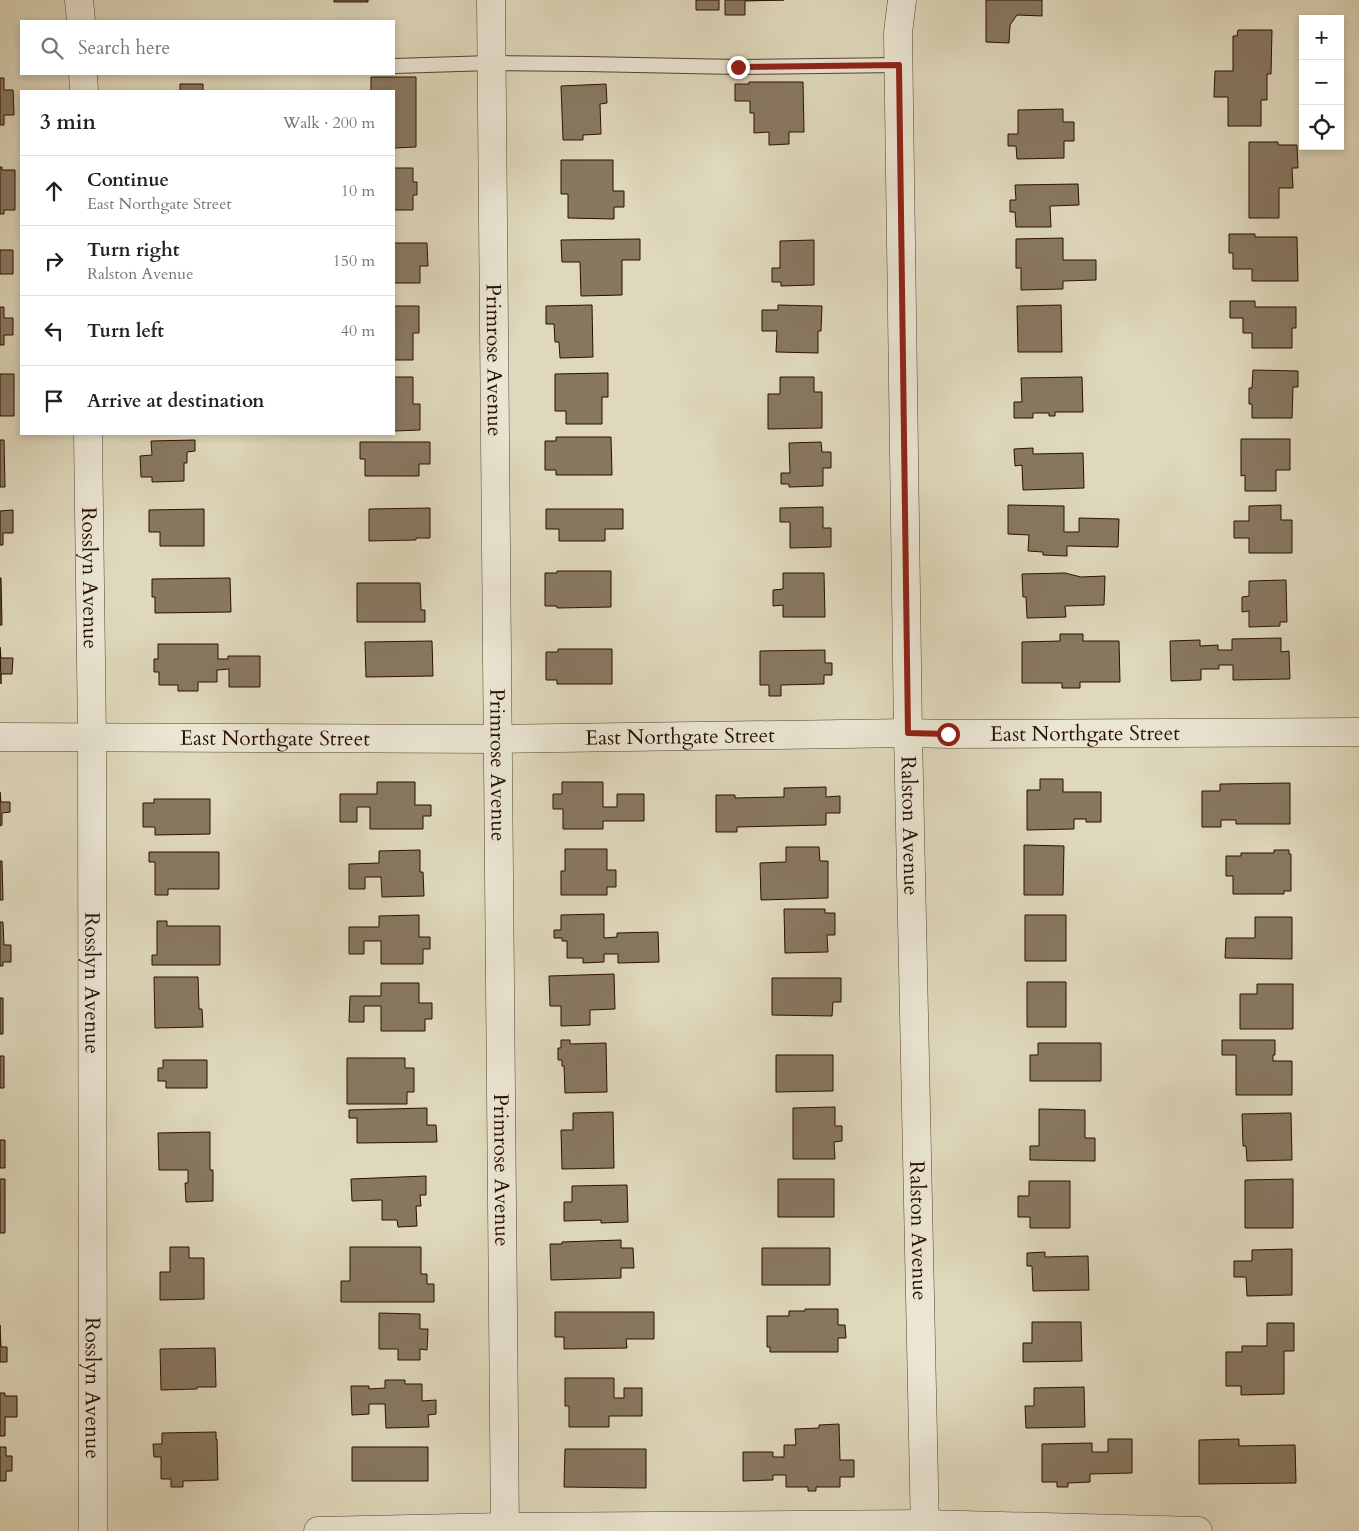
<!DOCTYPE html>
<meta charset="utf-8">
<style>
:root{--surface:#fff;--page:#f6f6f6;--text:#202124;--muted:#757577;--line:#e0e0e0}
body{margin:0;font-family:Cardo,serif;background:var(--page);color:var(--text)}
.controls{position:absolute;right:15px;top:15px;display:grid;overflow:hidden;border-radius:0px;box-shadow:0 2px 8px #0003}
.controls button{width:45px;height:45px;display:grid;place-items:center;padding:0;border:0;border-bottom:1px solid var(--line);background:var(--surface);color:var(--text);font:25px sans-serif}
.stop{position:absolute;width:15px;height:15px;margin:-11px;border:4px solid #8f2418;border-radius:50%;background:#fff}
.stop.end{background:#8f2418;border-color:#fff;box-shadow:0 1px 5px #0008}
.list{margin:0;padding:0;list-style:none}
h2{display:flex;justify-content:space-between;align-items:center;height:65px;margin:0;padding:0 20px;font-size:21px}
h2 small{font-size:16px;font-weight:400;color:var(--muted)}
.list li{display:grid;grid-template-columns:32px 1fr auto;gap:15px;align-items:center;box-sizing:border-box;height:70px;padding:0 20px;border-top:1px solid var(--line)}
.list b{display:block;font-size:19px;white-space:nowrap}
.list p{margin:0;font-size:16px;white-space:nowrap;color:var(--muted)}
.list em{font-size:16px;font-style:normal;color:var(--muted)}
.icon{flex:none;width:28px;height:28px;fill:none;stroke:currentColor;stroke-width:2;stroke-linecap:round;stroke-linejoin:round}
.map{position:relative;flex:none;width:1359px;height:1531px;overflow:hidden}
.search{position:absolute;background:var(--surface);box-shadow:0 2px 8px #0003;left:20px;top:20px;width:375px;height:55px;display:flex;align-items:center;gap:12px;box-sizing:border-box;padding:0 18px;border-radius:0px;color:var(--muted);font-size:19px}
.panel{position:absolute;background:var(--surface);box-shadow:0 2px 8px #0003;left:20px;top:90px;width:375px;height:345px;border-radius:0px}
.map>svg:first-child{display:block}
.building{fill:#887862;stroke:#290f01}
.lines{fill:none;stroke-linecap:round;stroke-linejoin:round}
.lane-casing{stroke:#564130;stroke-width:16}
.street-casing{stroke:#564130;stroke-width:29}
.lane{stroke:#eae6d3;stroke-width:14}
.street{stroke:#eae6d3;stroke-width:28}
.route{stroke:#8f2418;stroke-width:6}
.labels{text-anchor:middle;stroke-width:5;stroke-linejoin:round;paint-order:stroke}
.street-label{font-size:21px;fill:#290f01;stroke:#eae6d3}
</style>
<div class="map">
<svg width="1359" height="1531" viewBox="0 0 1359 1531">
<rect width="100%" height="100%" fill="#dfd8bb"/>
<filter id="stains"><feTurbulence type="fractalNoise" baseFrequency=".004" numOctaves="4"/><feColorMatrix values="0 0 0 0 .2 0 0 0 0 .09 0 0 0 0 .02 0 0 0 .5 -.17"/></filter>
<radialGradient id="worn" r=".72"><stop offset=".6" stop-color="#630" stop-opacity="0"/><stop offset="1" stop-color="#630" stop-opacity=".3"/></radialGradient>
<path class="building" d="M334,0h34v2h-34z
M696,0h23v10h-23z
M725,0h59l-39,1v14h-20z
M986,0h56v16l-25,-1 -7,10 -1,18 -23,-1z
M1238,30h34l-1,44h-4v26h-6v26h-33v-29h-14l1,-26h18v-35h4z
M371,77h45v70l-22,1v-57h-23z
M0,78h4v12h9l1,25h-10v10h-4z
M749,82h54l1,50h-15v12l-20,1v-13l-15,1v-20h-4v-12h-15v-17h14z
M180,84h23v7h-23z
M606,84l1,19 -7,1 1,30 -18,1v5h-20l-2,-54z
M1063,109v13h11v19h-10v17l-47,1 -1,-13h-8v-12h10v-24z
M1249,142h29v3h19l1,23h-6l1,20h-14v30h-30z
M561,160h52v31h11v16h-10v12l-46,-1v-24h-7z
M0,167h2v3h13v40h-11v4h-4z
M394,168h19v14h4v13h-4v15h-19z
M1078,184l1,21 -29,1 1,21h-35l-1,-15h-5v-12h6l-1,-15z
M1229,234h26v3h42l1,44h-46v-12h-19v-16h-4z
M1063,238v22h33v20l-33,1v8l-42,1v-22h-5v-29z
M640,239v21h-18v35l-41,1 -1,-34h-18l-1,-22z
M814,240v45l-33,1v-4h-9v-14h8v-27z
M394,243h33l1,23h-8v17h-26z
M0,250h13v24h-13z
M1230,301h25v6h41v21h-4v20h-40v-15h-9v-15h-13z
M592,305l1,52 -33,1 -1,-16h-4l-1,-18h-8v-18z
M778,305l44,1 -1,25h-3v22l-42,-1 1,-21h-15v-21h16z
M1061,305l1,47h-44l-1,-46z
M394,306h25v27h-6v27h-19z
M0,307h4v11h9v17h-9v10h-4z
M1253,370l45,1v16h-5l-1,31h-40v-14h-3v-16h3z
M608,373v24h-6v27h-36v-13h-11v-37z
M0,374h14v42h-14z
M394,377h19v27h7v26l-26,1z
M780,377h34v15h8v36l-54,1v-35h12z
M1082,377l1,35h-28v4h-6v-3h-16v5h-19v-16h8l-1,-24z
M556,437h55l1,38h-56v-5h-11v-29h11z
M1241,439h49v31h-14v21h-31v-16l-4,1z
M0,440h4l1,47h-5z
M195,440v11l-8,1v11h-3v18l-32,1v-5h-11l-1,-21 12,-1 -1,-14z
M360,442h70v22h-11v12h-54v-17h-5z
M821,442l1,10h9v16h-8v18l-34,1v-3h-8v-11h9l-1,-30z
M1033,448v6l50,-1 1,35 -61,2 -1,-25 -7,1 -1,-17z
M1008,505l56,1v26h15v-14l40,1 -1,28 -51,-1v10l-24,-1v-3l-15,-1 1,-16 -21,-1z
M1281,505v15h11v33h-43v-15h-15v-17h15v-15z
M823,507v21h8v19l-41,1v-26h-10v-14z
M430,508v30h-14v2l-47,1v-32z
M204,509v37h-44v-14h-11v-22z
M546,509h77v20h-18v12h-46v-12h-13z
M13,510v23h-10v12h-3v-34z
M557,571h54v36l-54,1v-2h-12v-33h12z
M783,573h41l1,44h-42v-12l-10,1v-16l10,-1z
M1065,573l16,4 24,-1 -1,29 -39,1 1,11 -39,1 -1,-21h-3l-1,-23z
M0,578h1l1,47h-2z
M230,578l1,34 -76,1v-16h-3v-18z
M1286,580l1,42h-7v4l-31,1v-16l-7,1v-15l7,-1v-15z
M357,583h63l1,27h4v12h-68z
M1060,634h23v7h36l1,41h-40v6h-18v-5h-40v-41l38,-1z
M1281,638v14l8,-1 1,28 -57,1v-15h-14v4h-18v11l-30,1 -1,-40 30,-1v6l18,-1v5h14v-11z
M432,641l1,35 -67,1 -1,-35z
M158,644h60v15h10v-3h32v31h-31v-18l-12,1v12h-19v9h-20v-6h-19v-13h-5v-13h4z
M0,647l1,11h12l-1,16h-11v10z
M558,649h54v35h-55v-4h-11v-28h12z
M825,650v13h7v12h-8v9l-43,1v11h-12v-11h-9v-34z
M1040,779h23v13h38v30h-15v-3h-12v10l-47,1v-40h13z
M377,782h38v23h16v11h-8v13h-53v-22h-13v15h-17v-28h37z
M562,782h41v25h14v-13h27v27h-41v8h-40v-20h-10v-15h9z
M1290,783v41h-54v-4h-15v7h-19v-36h18v-7z
M826,787v10l14,-1v17h-14v12l-89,2v5h-21v-37h19v3l49,-1v-9z
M0,792l1,10h9v10l-8,1v12l-2,1z
M154,799h56v35l-55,1v-8h-12v-24h11z
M1024,845l40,1 -1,49h-39z
M786,847h33l1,14h8v37l-67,2 -1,-37 26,-1z
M565,849h42v21h9v17h-9v8h-46v-24h4z
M420,850v22h3l1,24 -42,1 -1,-20h-16v12h-16v-25l30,-1v-12z
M1274,850h15v4h2v37h-7v3h-51v-18h-7v-20h15v-3h33z
M149,852h70v37h-51v6h-13v-33h-6z
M0,861h2l1,39h-3z
M784,909h41v4h10v22h-8l1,17 -43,1z
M604,914v24l13,-1v-4l41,-1 1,30 -41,1v-9h-14v8l-21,1v-5h-16v-17h-5v-3h-8v-8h7v-15z
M419,915v22h11v12h-7v15h-42v-23h-17v13h-15v-27h30v-11z
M1025,915h41v46h-41z
M1255,917h37v42l-67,-1 1,-20h29z
M157,921h10v5h53v39h-68v-10h5z
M0,922h3l1,23h7v17h-8v4h-3z
M614,974l1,35 -25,1v15l-29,1v-20h-11l-1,-30z
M154,977h44l1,32h3l1,18 -48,1z
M772,978h69v24h-8l-1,14 -60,-1z
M1027,982h39v45h-39z
M381,983h38v20h13v16h-7v12h-44v-25h-17v16h-15l1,-26h31z
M1257,984h36v45h-53v-35h17z
M0,998h3v36h-3z
M561,1040h9v4l36,-1 1,49 -42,1 -1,-27h-2v-6h-4v-12h3z
M1222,1040h53v15h-2v6h19v34h-56v-40h-14z
M1038,1043h63v38h-71v-26h8z
M776,1055h57v36l-57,1z
M0,1056h4v32h-4z
M347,1058h58v10h9v24h-7v12h-60z
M163,1060h44v28h-41v-7h-8v-13h5z
M835,1107v19h7v15l-8,1 1,17h-42v-51z
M427,1108v17h9l1,17 -80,1v-25h-8v-8z
M1039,1109l46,1v28h10v23l-65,-1v-14h9z
M613,1112l1,56 -52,1 -1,-39h12v-17z
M1291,1113l1,47 -45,1 -1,-15h-3l-1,-32z
M210,1132v38h3v31l-27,1 -1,-19h3v-13h-29l-1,-37z
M0,1140h5v28h-5z
M426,1176v19h-6l1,11h-5l1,20 -19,1 -1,-7h-15v-20l-30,1 -1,-22z
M0,1179h5v54h-5z
M778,1179h56v38h-56z
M1293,1179v49h-48v-48z
M1029,1181h41v47h-40v-11h-12v-21h11z
M627,1185l1,37 -27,1v-3l-37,1v-19h8v-16z
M621,1240v8h12l1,20h-13v10l-70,2 -1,-36h12v-2z
M170,1247h19v11h15v41l-44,1v-28h10z
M350,1247h71v27h6v10h7v18h-93v-21h9z
M762,1248h68v37h-68z
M1292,1249v46l-45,1 -1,-19h-12v-16h18v-11z
M1045,1252v5l43,-1 1,34 -56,1 -1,-25h-5v-13z
M805,1309h33v16h7l1,13h-8v14h-68v-5h-3v-31h22v-5h16z
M555,1312h99v27h-28l1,9 -63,1v-12h-9z
M379,1313l41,1v15h8l-1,21 -7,-1v11h-22v-11h-19z
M1032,1322h49l1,39 -59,1v-19h9z
M1267,1323h27v28h-10v43l-43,1v-9h-15v-34h16v-6h25z
M0,1325l1,22h6v15h-7z
M215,1348l1,39h-19v2l-36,1 -1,-41z
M565,1378h49v20h10v-10h18v28h-33v11h-40v-21h-4z
M385,1380h20v4h17v17l14,-1v14l-8,1 1,12 -43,1 -1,-24h-16v10l-17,1 -1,-29h18v3l16,-1z
M1084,1387l1,40 -59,1 -1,-22h9v-18z
M0,1393h5v3h12v21h-12v19h-5z
M839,1424l1,36h14v17h-14v10h-24v4h-8v-4h-22v-12h-13v5l-30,1v-29h30v5h11v-12h12l-1,-16 24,-1v-3z
M216,1432v7h1l1,41 -35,1v6h-12v-8h-10v-22h-7l-1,-13h9v-11z
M1108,1439h24v34l-42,1v8l-22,1v4h-11v-5h-15v-38l50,-1v9h16z
M1239,1439v7l56,-1 1,38 -97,1v-44z
M0,1447h6v9h6v15h-6v10h-6z
M352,1447h76v34h-76z
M565,1449h81v39l-82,-1z"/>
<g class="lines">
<defs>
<path id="lane" d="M394,66l98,-3 94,1 152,3 161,-2"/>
<g id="street">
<path d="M79,0l2,21"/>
<path id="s1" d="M491,0l14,1531"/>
<path id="s2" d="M902,0l-4,33 10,700 17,798"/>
<path d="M83,74l1,17"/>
<path id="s3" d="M88,434l4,303 1,794"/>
<path id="s4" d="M0,737l498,2 410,-6 40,1 411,-2"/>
<path d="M318,1531l187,-4 420,-3 273,7"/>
</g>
</defs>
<use href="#lane" class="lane-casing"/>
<use href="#street" class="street-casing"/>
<use href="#lane" class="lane"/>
<use href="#street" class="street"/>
</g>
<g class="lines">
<path class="route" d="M738,67l161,-2 9,668 40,1"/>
</g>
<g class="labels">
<g class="street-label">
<text dy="7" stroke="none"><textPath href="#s1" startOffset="360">Primrose Avenue</textPath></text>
<text dy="7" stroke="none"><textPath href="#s3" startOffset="144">Rosslyn Avenue</textPath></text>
<text dy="7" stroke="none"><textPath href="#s4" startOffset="1085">East Northgate Street</textPath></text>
<text dy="7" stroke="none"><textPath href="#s4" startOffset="680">East Northgate Street</textPath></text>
<text dy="7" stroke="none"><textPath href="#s4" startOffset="275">East Northgate Street</textPath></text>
<text dy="7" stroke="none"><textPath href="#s1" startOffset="765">Primrose Avenue</textPath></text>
<text dy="7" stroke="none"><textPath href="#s2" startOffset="826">Ralston Avenue</textPath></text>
<text dy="7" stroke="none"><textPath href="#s3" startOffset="549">Rosslyn Avenue</textPath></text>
<text dy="7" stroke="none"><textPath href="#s1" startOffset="1170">Primrose Avenue</textPath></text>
<text dy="7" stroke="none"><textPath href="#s2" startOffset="1231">Ralston Avenue</textPath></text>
<text dy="7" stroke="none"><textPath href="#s3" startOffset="954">Rosslyn Avenue</textPath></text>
</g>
</g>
<rect width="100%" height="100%" filter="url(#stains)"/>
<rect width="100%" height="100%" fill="url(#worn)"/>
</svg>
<div class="controls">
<button>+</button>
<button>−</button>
<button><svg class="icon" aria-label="locate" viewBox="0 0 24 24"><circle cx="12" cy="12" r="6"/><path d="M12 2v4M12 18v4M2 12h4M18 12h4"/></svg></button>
</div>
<div class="stop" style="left:948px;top:734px"></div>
<div class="stop end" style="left:738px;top:67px"></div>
<div class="search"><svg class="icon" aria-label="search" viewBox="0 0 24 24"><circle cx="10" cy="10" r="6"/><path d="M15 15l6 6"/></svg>Search here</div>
<section class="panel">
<h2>3 min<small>Walk · 200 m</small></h2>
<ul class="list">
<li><svg class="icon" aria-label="ahead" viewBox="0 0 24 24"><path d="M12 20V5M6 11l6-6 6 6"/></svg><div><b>Continue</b><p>East Northgate Street</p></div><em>10 m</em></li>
<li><svg class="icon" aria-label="right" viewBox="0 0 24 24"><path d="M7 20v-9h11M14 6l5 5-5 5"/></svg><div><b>Turn right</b><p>Ralston Avenue</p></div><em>150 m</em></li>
<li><svg class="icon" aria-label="left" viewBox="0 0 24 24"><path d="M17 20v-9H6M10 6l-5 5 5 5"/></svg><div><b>Turn left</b></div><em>40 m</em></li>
<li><svg class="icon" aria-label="arrive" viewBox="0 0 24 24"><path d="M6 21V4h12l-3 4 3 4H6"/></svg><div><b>Arrive at destination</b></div></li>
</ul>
</section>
</div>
